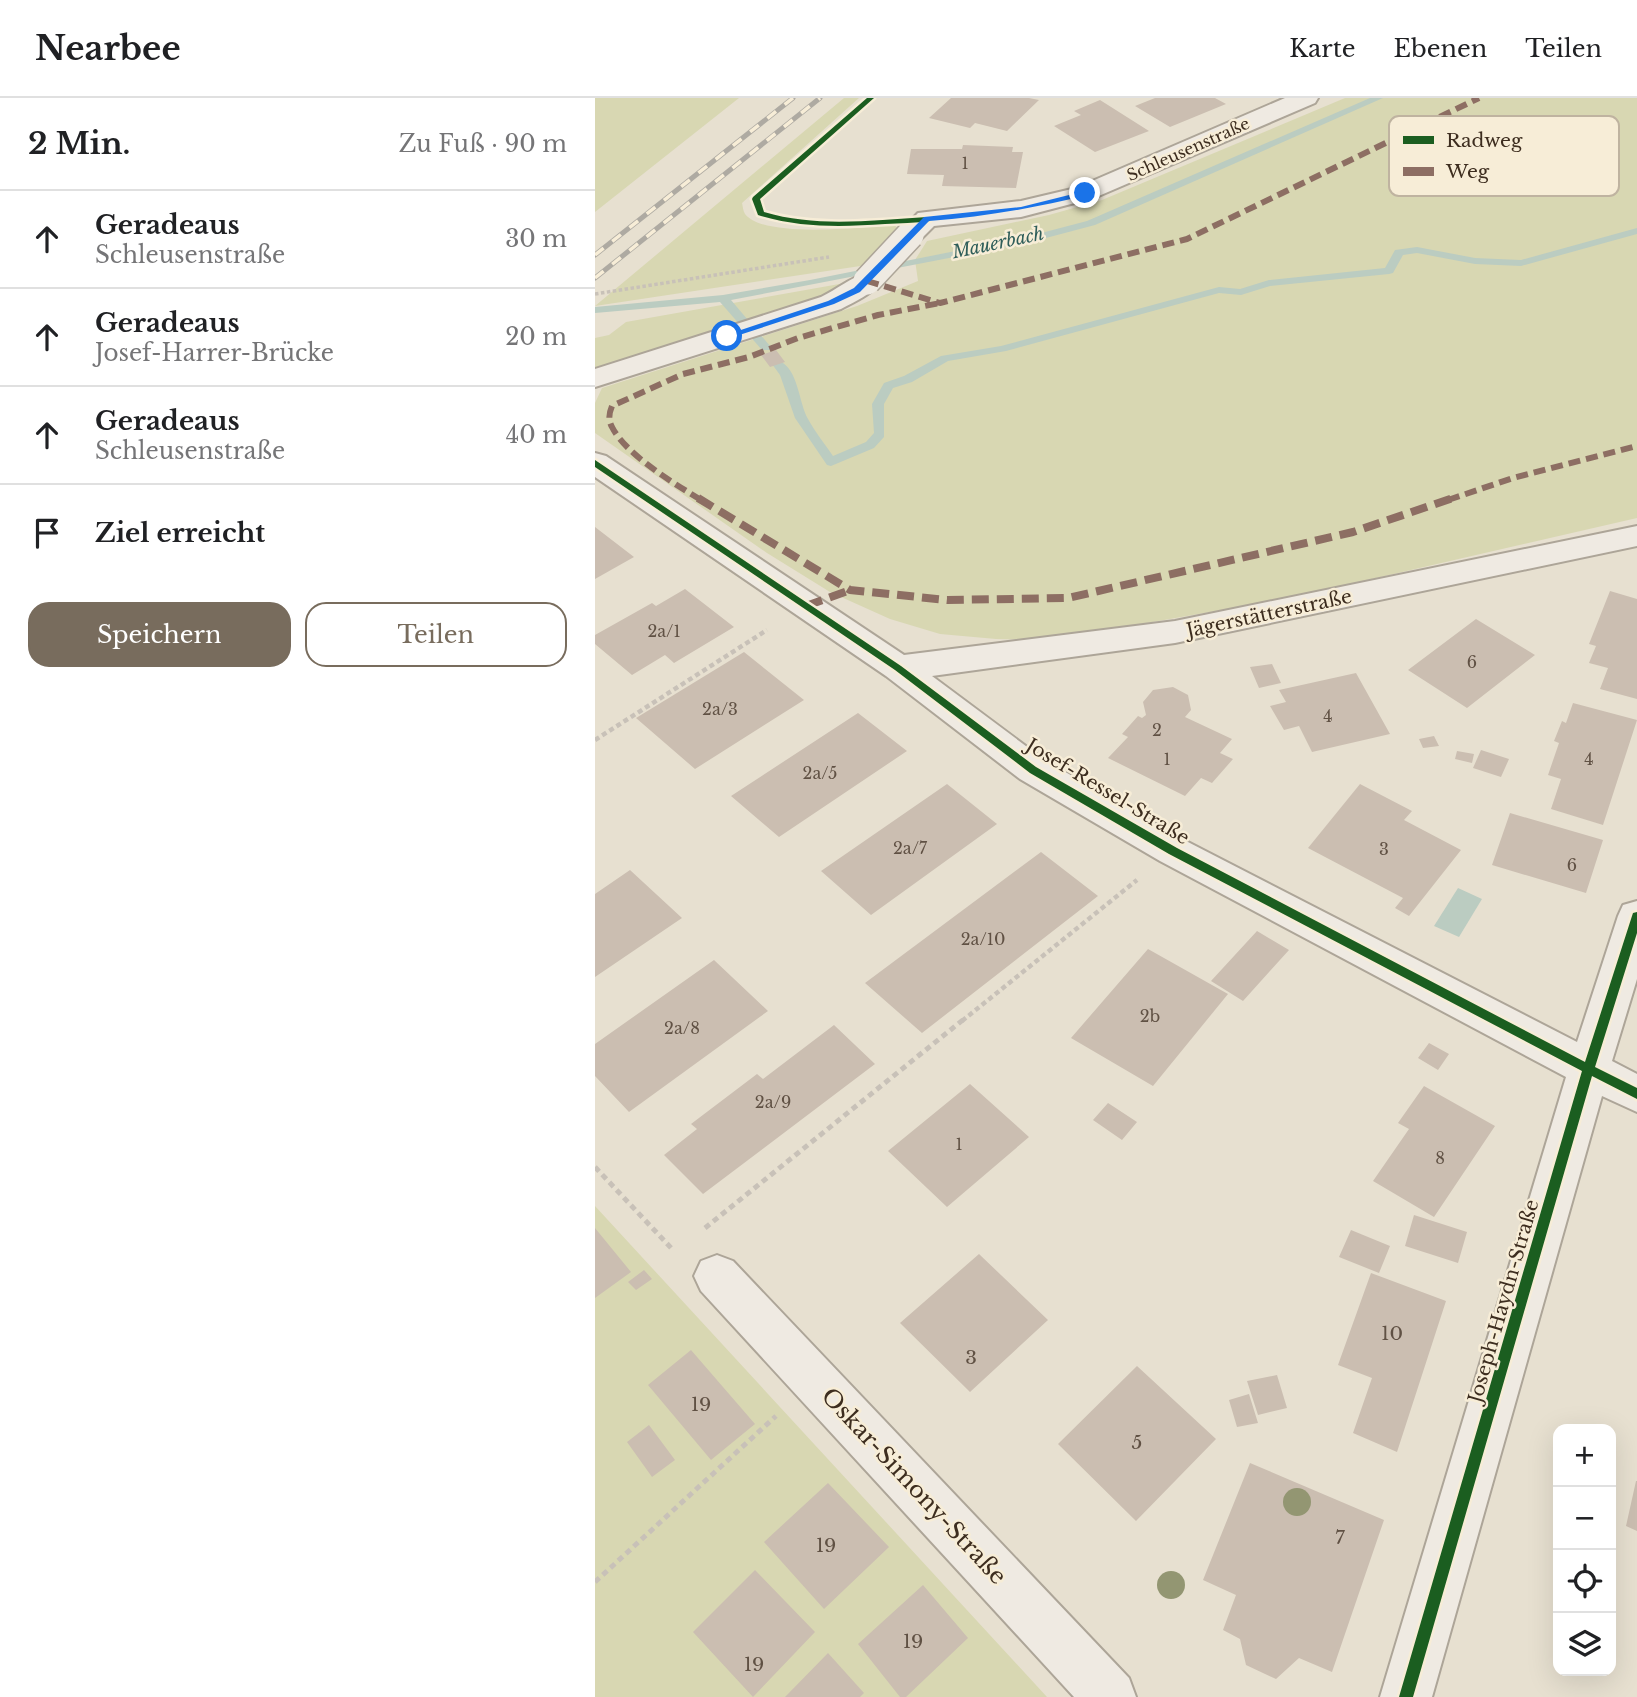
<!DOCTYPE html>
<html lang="de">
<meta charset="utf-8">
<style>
:root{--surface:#fff;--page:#f6f6f6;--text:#202124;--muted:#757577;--line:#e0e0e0;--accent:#786c5d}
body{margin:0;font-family:"Libre Baskerville",serif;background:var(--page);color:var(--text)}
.controls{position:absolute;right:21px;bottom:21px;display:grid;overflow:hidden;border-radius:14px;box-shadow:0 7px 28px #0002}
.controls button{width:63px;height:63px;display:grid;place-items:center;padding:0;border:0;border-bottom:2px solid var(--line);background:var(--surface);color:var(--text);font:35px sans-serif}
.stop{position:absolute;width:21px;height:21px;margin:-16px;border:5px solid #1a73e8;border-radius:50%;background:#fff}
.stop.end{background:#1a73e8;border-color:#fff;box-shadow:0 2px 7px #0008}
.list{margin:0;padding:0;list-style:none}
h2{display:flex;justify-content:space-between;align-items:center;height:91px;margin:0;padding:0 28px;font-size:30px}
h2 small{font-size:23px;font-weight:400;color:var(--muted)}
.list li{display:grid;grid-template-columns:46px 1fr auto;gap:21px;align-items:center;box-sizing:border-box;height:98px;padding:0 28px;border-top:2px solid var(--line)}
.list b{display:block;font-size:26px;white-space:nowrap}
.list p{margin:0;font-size:23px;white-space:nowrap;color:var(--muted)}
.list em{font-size:23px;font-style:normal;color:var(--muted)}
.actions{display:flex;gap:14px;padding:21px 28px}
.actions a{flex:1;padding:16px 0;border:2px solid var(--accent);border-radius:21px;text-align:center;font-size:24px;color:var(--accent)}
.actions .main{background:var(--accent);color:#fff}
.icon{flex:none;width:38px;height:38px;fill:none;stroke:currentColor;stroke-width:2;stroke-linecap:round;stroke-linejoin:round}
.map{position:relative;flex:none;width:1042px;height:1599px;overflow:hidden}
header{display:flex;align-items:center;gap:42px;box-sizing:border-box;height:98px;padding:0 35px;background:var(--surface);border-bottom:2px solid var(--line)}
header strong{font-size:33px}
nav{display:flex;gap:38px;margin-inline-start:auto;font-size:24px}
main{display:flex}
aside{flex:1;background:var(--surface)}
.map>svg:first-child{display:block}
.green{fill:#d8d7b2}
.water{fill:#bbccc1}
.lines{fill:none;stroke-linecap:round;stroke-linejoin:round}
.stream{fill:#bbccc1;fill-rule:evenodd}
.building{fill:#cbbeb1}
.minor-casing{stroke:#ada598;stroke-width:4}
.path-far2{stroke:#c8c1b8;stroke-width:3.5;stroke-dasharray:3.5 2.5;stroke-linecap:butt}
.path-far1{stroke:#c8c1b8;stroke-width:4.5;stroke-dasharray:5 3.5;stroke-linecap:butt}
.path{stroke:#c8c1b8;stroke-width:5;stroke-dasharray:6 4.5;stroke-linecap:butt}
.minor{fill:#efeae2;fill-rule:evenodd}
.rail-casing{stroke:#aeaaa2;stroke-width:5}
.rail{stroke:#f7edd7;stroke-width:3.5;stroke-dasharray:11;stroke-linecap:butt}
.minor-bridge-casing{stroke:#ada598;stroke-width:30;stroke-linecap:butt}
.minor-bridge{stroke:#efeae2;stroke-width:27}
.quiet-far1{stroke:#8d6e63;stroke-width:6;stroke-dasharray:12 6;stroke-linecap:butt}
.quiet{stroke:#8d6e63;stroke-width:8;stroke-dasharray:17 8;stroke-linecap:butt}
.cycleway-casing{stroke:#f7edd7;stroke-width:5}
.cycleway{fill:#1b5e20;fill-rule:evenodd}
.tree{fill:#939672}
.route{fill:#1a73e8}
.labels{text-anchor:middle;stroke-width:5;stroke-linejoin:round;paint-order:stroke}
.far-street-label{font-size:16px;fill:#3d2d1f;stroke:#f7edd7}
.number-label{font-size:16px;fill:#605144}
.far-water-label{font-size:18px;font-style:italic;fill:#2e5d59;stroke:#f7edd7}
.street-label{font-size:19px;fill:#3d2d1f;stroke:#f7edd7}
.near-number-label{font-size:19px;fill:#605144}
.near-street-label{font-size:23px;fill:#3d2d1f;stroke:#f7edd7}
.key{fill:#f7edd7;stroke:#bfb3a0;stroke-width:2}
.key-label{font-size:19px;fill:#3d2d1f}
</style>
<header>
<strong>Nearbee</strong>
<nav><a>Karte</a><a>Ebenen</a><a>Teilen</a></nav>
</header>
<main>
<aside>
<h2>2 Min.<small>Zu Fuß · 90 m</small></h2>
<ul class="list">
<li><svg class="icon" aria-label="ahead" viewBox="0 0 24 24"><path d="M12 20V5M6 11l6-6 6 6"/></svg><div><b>Geradeaus</b><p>Schleusenstraße</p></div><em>30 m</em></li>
<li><svg class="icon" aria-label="ahead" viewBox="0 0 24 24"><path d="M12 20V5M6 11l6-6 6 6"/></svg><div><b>Geradeaus</b><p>Josef-Harrer-Brücke</p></div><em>20 m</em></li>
<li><svg class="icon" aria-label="ahead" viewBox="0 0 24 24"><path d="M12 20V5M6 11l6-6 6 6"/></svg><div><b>Geradeaus</b><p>Schleusenstraße</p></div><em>40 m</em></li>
<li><svg class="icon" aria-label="arrive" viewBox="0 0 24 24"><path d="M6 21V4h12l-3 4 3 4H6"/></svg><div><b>Ziel erreicht</b></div></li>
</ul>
<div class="actions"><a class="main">Speichern</a><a>Teilen</a></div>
</aside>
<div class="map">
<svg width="1042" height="1599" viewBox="0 0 1042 1599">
<rect width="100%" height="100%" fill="#e7e0d0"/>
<path class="green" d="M0,0h144l-144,114z
M249,0h15l-117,105c1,4 1,8 3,11 19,25 119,13 149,11l7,6 -34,34 -272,41z
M750,0h292v420l-352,81 -236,41 -53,-1 -56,-5 -50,-15 -60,-27 -63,-39 -172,-120v-30l7,-15 255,-82 61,-25 -3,-21 12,-19 122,-26 53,-15z
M250,185l-20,16 -230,70v-31l14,-3 17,-13z
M0,1108l452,491h-452z"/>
<path class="water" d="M863,790l24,11 -23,38 -25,-11z"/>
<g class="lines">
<path class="stream" d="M775,0h13l-288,127 -68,18 -296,57 39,46v4h-8l-42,-48 -125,11v-6l128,-12 87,-15 216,-43 61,-16z
M1042,130v6l-116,32 -46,-2 -58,-11 -14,2 -10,18 -4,1 -119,12 -29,9 -22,-2 -213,58 -58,10 -36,21 -19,6 -9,16v33l-10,11 -43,18 -4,-1 -32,-47 -15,-43 -8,-11 6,-4c21,9 20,41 30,59 7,13 17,25 25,37l33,-14 8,-9 -2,-29 12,-21 20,-7 37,-20 60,-10 218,-59 21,2 29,-9 116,-12 10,-18 22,-3 58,11 46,2z"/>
</g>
<path class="building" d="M356,0h78l10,2 -32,31 -32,-8 -5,5 -41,-10z
M560,0h60l11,6 -56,23 -35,-21z
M505,2l49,31 -54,21 -41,-26 27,-11 -7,-4z
M368,47l50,2 -1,5h11l-7,36 -74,-2 2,-11 -37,-1 4,-25h51z
M181,252l9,12 -15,5 -9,-12z
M0,429l39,30 -39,22z
M90,491l49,38 -60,36 -9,-8 -33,20 -37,-31v-9l57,-32 4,3z
M1015,493l27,8v100l-37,-10 8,-21 -19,-5 7,-17 -7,-2z
M881,521l59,36 -68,53 -59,-38z
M149,554l60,48 -109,69 -59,-51z
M677,566l9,19 -22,5 -9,-21z
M761,575l34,61 -78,18 -13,-26 -15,4 -14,-24 16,-4 -7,-12z
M578,589l15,8 3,15 -6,7 47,22 -12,14 13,6 -21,24 -11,-5 -16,18 -77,-38 20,-21 -6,-3 16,-18 4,2 4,-3 -3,-13 10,-12z
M978,605l64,17 -34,105 -52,-16 10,-30 -13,-4 11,-32 -5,-2 8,-20 4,2z
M263,615l49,38 -128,86 -48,-41z
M839,638l5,10 -16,2 -4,-9z
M886,652l28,9 -8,18 -28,-9z
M862,653l17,3 -2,9 -17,-4z
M352,686l50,40 -126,91 -50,-44z
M765,686l52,27 -8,9 57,30 -52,66 -14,-8 8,-10 -95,-50z
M915,715l93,27 -17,53 -94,-28z
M446,754l57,44 -176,137 -57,-50z
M35,772l52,48 -87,59v-83z
M662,833l32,19 -46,51 -32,-20z
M553,851l80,45 -75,92 -82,-48z
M119,862l54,51 -139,101 -34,-36v-32z
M239,927l41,39 -172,130 -39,-39 33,-26 -6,-5 66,-50 6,5z
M834,945l20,11 -11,16 -20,-12z
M375,986l59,53 -82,70 -59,-56z
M829,988l71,40 -61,91 -61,-36 36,-52 -11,-6z
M513,1005l29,19 -15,18 -29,-20z
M819,1117l53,17 -9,31 -53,-17z
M0,1130l36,44 -36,26z
M756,1132l39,16 -11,27 -40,-16z
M384,1156l69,66 -78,72 -70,-69z
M49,1172l8,9 -16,11 -8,-8z
M776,1175l75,28 -49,151 -44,-19 19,-55 -34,-13z
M96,1252l64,74 -44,36 -63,-75z
M542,1268l79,73 -80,82 -78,-77z
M682,1277l10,33 -29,7 -11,-34z
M654,1296l9,29 -21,4 -8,-27z
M54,1327l26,35 -23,17 -25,-35z
M655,1365l134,57 -52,152 -33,-14 -23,21 -30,-14 -6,-26 -17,-9 13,-35 -33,-15z
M1041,1383h1v50l-11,-5z
M233,1385l61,64 -65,62 -60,-67z
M160,1472l60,62 -62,65 -60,-65z
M328,1487l45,53 -62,59h-6l-42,-53z
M233,1555l36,40 -4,4h-75z"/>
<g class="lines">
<defs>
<path id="minor" d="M690,0h33l-3,5 -221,95 -73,19 -87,9 -15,15 -9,2 -9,-2 -4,-6 21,-22 103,-12 55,-13z
M272,175l10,2 4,6c-10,14 -25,20 -40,28l-246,78v-18l226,-72c15,-7 32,-21 46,-24z
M0,355l11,3 298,199 271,-34 462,-95v20l-462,97 -243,33 114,85 140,80 391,201 41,-126 5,-11 14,-4v78l-25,82 25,13v38l-35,-16 -170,601h-52l186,-620 -406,-216 -140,-82 -134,-103 -291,-199z
M122,1157l16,6 396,417 7,19h-62l-373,-406 -7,-15 7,-15z"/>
</defs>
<use href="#minor" class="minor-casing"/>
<path class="path-far2" d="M0,196l234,-37"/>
<path class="path-far1" d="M0,642l172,-110
M367,923l175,-141"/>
<path class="path" d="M0,1069l78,83
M110,1130l259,-209
M0,1484l181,-166"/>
<use href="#minor" class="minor"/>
<defs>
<path id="rail" d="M0,157l198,-157
M0,180l225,-180"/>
</defs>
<use href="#rail" class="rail-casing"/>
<use href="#rail" class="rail"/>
<defs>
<path id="minor-bridge" d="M272,183l43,-46"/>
</defs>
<use href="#minor-bridge" class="minor-bridge-casing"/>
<use href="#minor-bridge" class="minor-bridge"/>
<path class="quiet-far1" d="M272,183l73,22 247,-64 292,-141
M106,402c-26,-16 -75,-45 -89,-73 -4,-7 -3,-14 0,-21l71,-32 66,-17 49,-19 80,-23 62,-12
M853,402l65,-22 124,-32"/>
<path class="quiet" d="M103,400l152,92 97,10 121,-2 285,-66 100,-34
M211,508l44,-16"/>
<defs>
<path id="cycleway" d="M272,0h7l-114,101 4,13c54,16 108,8 163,5h3v4c-15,2 -30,2 -45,3 -44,3 -84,4 -127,-9l-6,-16 1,-2z
M0,362l306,206 135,101 141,81 408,214 47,-146 1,-3 4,-1v21l-42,134 42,21v11l-45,-23 -179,621h-14l183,-626 -413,-217 -139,-81 -135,-103 -300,-203z"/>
</defs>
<use href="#cycleway" class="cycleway-casing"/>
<use href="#cycleway" class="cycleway"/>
</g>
<g class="tree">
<circle cx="702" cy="1404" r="14"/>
<circle cx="576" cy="1487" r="14"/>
</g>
<path class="route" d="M490,93l3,4c-54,13 -104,22 -159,26l-69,71 -26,12 -104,34 -7,-2 105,-35 26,-13 70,-71 97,-10z"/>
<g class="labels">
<g class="far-street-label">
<text transform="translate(593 51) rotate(-24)" y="6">Schleusenstraße</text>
</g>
<g class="number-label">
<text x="370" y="71">1</text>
<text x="69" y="539">2a/1</text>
<text x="877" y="570">6</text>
<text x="125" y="617">2a/3</text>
<text x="733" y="624">4</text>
<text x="562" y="638">2</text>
<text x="572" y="667">1</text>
<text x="994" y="667">4</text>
<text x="225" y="681">2a/5</text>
<text x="315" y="756">2a/7</text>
<text x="789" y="757">3</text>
<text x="977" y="773">6</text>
<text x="388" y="847">2a/10</text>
<text x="555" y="924">2b</text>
<text x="87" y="936">2a/8</text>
<text x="178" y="1010">2a/9</text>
<text x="364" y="1052">1</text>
<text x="845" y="1066">8</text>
</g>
<g class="far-water-label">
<text transform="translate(403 145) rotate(-12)" y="6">Mauerbach</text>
</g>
<g class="street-label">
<text transform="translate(674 515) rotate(-12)" y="7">Jägerstätterstraße</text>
<text transform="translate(513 693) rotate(31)" y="7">Josef-Ressel-Straße</text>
<text transform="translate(908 1203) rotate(-74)" y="7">Joseph-Haydn-Straße</text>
</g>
<g class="near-number-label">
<text x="797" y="1242">10</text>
<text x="376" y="1266">3</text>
<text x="106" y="1313">19</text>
<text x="542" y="1351">5</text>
<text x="745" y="1446">7</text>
<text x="231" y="1454">19</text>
<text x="318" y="1550">19</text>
<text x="159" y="1573">19</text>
</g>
<g class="near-street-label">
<text transform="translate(319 1388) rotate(47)" y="8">Oskar-Simony-Straße</text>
</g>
</g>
<rect x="794" y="18" width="230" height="80" rx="10" class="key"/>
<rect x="808" y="38" width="31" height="8" fill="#1b5e20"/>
<rect x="808" y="69" width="31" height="9" fill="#8d6e63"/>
<g class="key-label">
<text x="851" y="49">Radweg</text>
<text x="851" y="80">Weg</text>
</g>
</svg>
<div class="controls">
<button>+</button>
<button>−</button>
<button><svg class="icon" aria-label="locate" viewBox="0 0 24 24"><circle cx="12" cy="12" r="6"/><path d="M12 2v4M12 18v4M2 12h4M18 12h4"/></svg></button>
<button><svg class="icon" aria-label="layers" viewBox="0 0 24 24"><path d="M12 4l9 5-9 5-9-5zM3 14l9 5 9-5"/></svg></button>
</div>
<div class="stop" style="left:132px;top:238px"></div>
<div class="stop end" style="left:490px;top:95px"></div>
</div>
</main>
